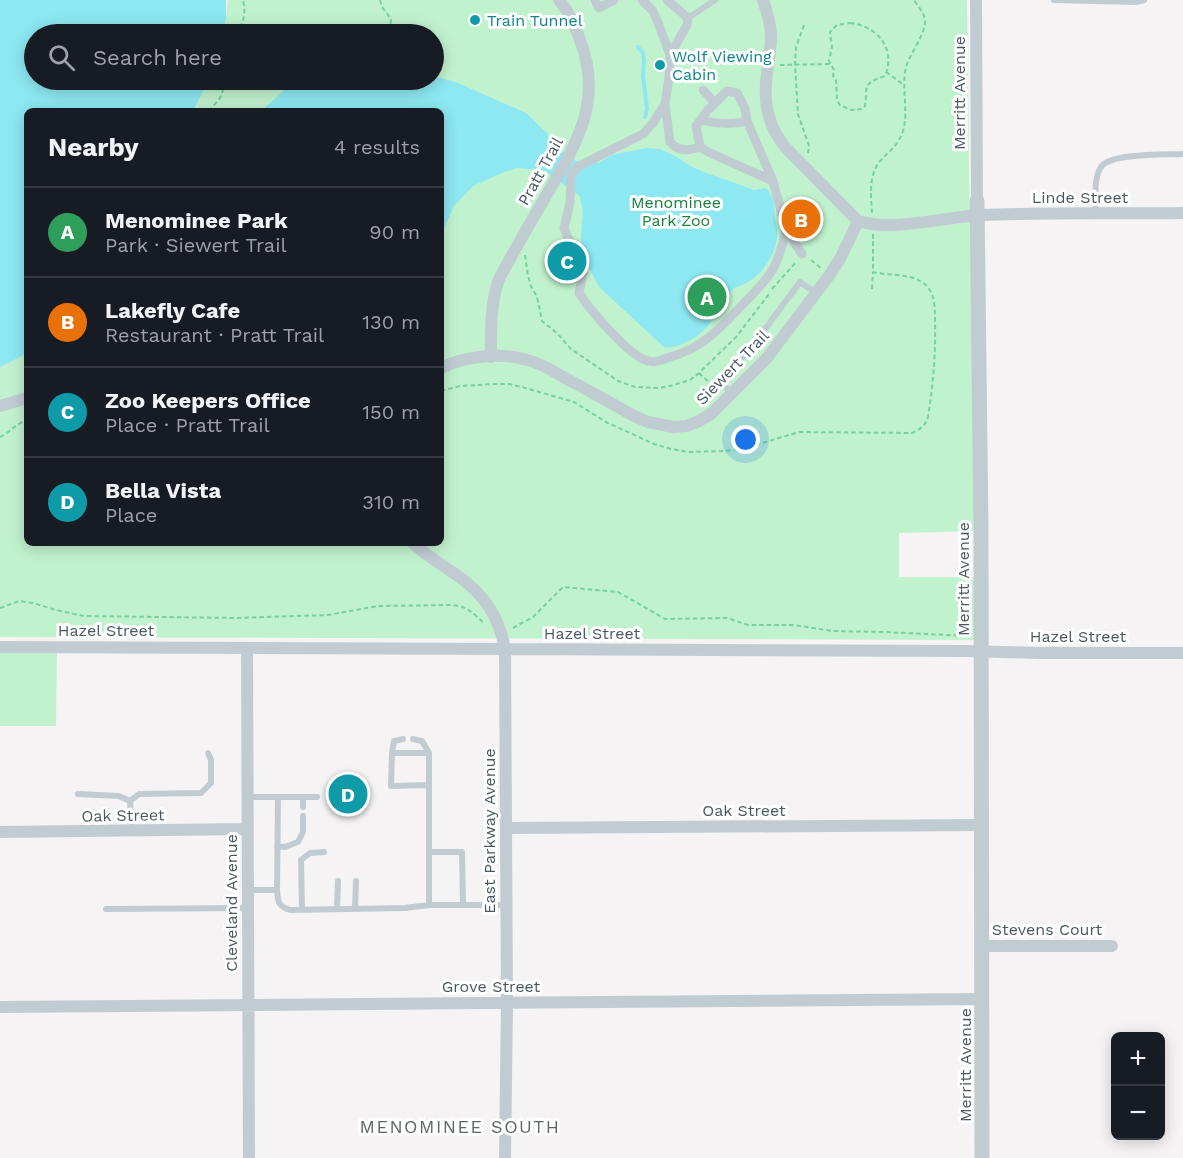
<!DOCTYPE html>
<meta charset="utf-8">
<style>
:root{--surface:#171b24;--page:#20242c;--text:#f1f3f6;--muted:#9ea1a6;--line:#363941;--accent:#148eee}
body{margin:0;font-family:"Work Sans",sans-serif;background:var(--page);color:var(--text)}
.controls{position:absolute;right:18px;bottom:18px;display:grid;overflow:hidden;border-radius:9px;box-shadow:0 3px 15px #0003}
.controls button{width:54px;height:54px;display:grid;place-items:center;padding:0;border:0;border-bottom:2px solid var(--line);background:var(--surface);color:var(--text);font:30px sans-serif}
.you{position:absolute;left:746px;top:440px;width:21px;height:21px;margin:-15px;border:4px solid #fff;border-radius:50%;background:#1a73e8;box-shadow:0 0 0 9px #1a73e833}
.badge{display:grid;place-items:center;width:39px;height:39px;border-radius:50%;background:var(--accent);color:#fff;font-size:20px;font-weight:700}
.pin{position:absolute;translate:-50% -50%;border:3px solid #fff;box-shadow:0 2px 6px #0006}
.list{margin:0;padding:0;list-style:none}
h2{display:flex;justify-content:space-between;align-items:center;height:78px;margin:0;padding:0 24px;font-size:26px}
h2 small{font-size:20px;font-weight:400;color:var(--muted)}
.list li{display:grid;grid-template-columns:39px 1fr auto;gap:18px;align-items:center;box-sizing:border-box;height:90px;padding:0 24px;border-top:2px solid var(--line)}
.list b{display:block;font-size:22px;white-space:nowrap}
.list p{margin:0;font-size:20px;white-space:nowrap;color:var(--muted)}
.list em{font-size:20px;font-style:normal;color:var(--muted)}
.icon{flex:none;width:33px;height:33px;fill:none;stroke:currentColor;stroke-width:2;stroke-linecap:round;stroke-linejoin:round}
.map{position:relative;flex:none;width:1183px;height:1158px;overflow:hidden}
.search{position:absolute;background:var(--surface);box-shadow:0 3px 15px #0003;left:24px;top:24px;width:420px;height:66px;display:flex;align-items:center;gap:15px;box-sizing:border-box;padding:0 21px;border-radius:33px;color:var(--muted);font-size:22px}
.panel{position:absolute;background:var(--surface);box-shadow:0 3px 15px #0003;left:24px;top:108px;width:420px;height:438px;border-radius:9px}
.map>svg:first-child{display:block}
.green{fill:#c1f2ce}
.water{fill:#8de8f1}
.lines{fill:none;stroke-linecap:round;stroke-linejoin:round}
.stream{stroke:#8de8f1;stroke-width:4}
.path{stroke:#77d29a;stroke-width:2;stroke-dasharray:4.5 3;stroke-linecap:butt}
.service{stroke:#c0ccd2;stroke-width:6}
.pedestrian{stroke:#c0ccd2;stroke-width:9}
.minor{stroke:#c0ccd2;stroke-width:12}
.tertiary{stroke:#c0ccd2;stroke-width:15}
.culture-dot{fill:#0f9aa8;stroke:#fff;stroke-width:2}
.labels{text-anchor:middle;stroke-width:6;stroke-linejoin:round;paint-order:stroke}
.culture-label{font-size:16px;fill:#0d838f;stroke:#fff;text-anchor:start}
.street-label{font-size:16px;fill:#495962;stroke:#fff}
.park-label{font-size:16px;fill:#14833e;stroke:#fff}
.neighbourhood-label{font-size:18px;letter-spacing:1.5px;fill:#5f6468;stroke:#fff}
</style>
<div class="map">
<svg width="1183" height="1158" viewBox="0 0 1183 1158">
<rect width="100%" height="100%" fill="#f5f3f3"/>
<path class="green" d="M228,0h739l3,243 11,288 -82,2v44h82v63l-981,-3v-270l21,-11 6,-4v191h414v-432h-247l12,-31h228v-46h-210z
M0,647h57l-1,79h-56z"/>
<path class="water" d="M0,0h226v19l-3,15h-189v46h175l-16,31h-166v241l-5,4 -22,11z
M434,76l24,7 68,30 22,21 7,12 23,16 13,-4 8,5 12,-8 36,-7 13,1 17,8 13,9 14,6 50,18 12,-2c9,9 8,19 9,30 1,6 3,12 2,19 -1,17 -14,36 -29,45 -6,4 -12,4 -17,9 -4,4 -7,10 -10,15 -11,19 -19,30 -39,38 -7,3 -11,4 -18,3l-65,-60 -18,-36v-17l2,-22 -3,-16 -36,-26 -27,-2 -15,5 -29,13 -19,20 -13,29v-124h-180l35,-31h138z"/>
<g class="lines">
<path class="stream" d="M638,47l5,6 1,7 -1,16 4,32 -2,9"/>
<path class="path" d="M380,0l2,7 9,12 -1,15
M850,23c28,3 46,26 35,53 -24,8 -17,10 -20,30l-3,3 -11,1 -11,-5 -3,-5 -1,-20 -3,-4 1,-6 -5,-9 3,-14 -2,-15 7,-7z
M804,25l-8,22 -1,18 3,49 11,32 -1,7
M236,34c8,-12 10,-20 7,-34
M780,65l51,-1
M886,72l18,13
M678,73l5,2 -2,7
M209,111l11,-13 7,-18
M872,213c-1,-17 -4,-39 9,-53 9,-10 17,-14 22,-29 6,-20 -2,-43 3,-64 4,-14 20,-33 19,-47 -1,-7 -7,-14 -11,-20
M525,255l3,21 3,10 6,11 5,24 15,12 14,16 47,32 17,6 24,1 11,-2 20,-6 9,-7 38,-37 32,-42
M811,260l10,8
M772,289l24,-27
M872,289l1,-17
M699,373l13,12
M441,391l19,-5 35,-2h14l13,3 52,15 32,20 48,22 17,5 18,3 36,-1 21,-3 53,-16 113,1c9,-4 13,-7 16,-16 5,-32 8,-64 7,-97 0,-9 0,-19 -4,-28 -2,-4 -5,-7 -9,-10 -14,-9 -34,-6 -49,-10v-38
M0,437c12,-5 13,-13 27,-16
M0,608l19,-7 14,2 23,7 28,6 152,2 92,-3 50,-9 74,-1c18,2 20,8 33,19
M513,628l20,-11 30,-30 55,5 47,27 62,-1 21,7h46l38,6 52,1 85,4"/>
<path class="service" d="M1054,0l82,2 8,-2
M688,18l27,-18
M1096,213c0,-14 -3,-34 5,-46 9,-14 65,-12 82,-13
M732,393l-12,-11 30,-33 50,-67 16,11
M413,739l9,2 7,12
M392,753l2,-12 9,-2
M78,794l41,2 11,5
M248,797h30l-1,93
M278,797h39
M303,797v10
M132,831l-2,-30 9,-7 62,-1 10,-10v-23l-3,-7
M277,846l8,1 13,-5 5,-10v-16
M429,852h33l1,53
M248,890h29c1,12 1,16 13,20l115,-2 24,-3h77
M429,905v-152h-37l-1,33 38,-1
M106,909l142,-1
M337,909l1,-28
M355,909l1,-28
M302,910l-1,-50 9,-7 14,-1"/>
<path class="pedestrian" d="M595,0l4,8 15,-8
M642,0l11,11 6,14 11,30 -1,23 -4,26
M667,0l21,18 -1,7 -17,30
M703,90l12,13
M701,120c16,4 30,5 46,1l26,60
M700,147l-4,-21 11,-15 20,-20 10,2 8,15 2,13
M786,230l-13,-49 -65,-29 -8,-5c-11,4 -22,5 -30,-5l-5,-38 -12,19 -10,11 -66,33 -6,8 -1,28 -6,25 19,45 -4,20c11,17 51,64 69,68 8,2 14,-1 22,-4 34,-9 53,-32 76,-56 10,-10 20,-20 27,-32 7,-13 10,-26 13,-39l16,24"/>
<path class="minor" d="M763,0c4,12 8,24 8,36 0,16 -4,31 -5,47 -2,25 4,46 20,65l72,73c35,11 85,-4 123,-6 67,-3 135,-1 202,-2
M976,0l1,201
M491,357c0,-28 -1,-52 8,-78 14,-26 28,-51 43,-76 31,-54 63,-99 38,-163 -5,-15 -11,-28 -21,-40
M441,368c24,-12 60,-16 86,-8 14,3 26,11 38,18 23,12 46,25 69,38l14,6 25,5 13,-1 11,-4 14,-8 56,-56 64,-85 10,-16 17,-36
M0,406l27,-8
M413,543c13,13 30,22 45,33 27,19 41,41 47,73l2,353 -2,156
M0,647l966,4 73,2h144
M247,648l2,510
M506,828l476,-3
M0,832l247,-3
M983,946h129
M0,1007l983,-8"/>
<path class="tertiary" d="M977,201l4,330 1,627"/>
</g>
<g class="culture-dot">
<circle cx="475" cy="20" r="6"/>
<circle cx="660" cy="65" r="6"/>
</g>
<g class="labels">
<g class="culture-label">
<text x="487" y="26">Train Tunnel</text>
<text x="672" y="62">Wolf Viewing<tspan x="672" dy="18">Cabin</tspan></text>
</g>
<g class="street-label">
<text transform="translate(959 93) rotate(-90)" y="6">Merritt Avenue</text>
<text transform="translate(540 171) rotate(-61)" y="6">Pratt Trail</text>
<text x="1080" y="203">Linde Street</text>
<text transform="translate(732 367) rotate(-46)" y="6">Siewert Trail</text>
<text transform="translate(963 579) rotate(-90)" y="6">Merritt Avenue</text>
<text x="106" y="636">Hazel Street</text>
<text x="592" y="639">Hazel Street</text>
<text x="1078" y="642">Hazel Street</text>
<text x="744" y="816">Oak Street</text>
<text transform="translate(123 815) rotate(-1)" y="6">Oak Street</text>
<text transform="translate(489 831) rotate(-90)" y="6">East Parkway Avenue</text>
<text transform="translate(231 903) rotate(-90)" y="6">Cleveland Avenue</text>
<text x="1047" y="935">Stevens Court</text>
<text x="491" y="992">Grove Street</text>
<text transform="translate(965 1065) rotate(-90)" y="6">Merritt Avenue</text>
</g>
<g class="park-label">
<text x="676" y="208">Menominee<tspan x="676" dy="18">Park Zoo</tspan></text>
</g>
<g class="neighbourhood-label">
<text x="460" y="1133">MENOMINEE SOUTH</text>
</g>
</g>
</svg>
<div class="controls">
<button>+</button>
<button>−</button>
</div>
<div class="you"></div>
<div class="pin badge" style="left:707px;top:297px;background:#2e9e5b">A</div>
<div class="pin badge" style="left:801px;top:219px;background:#e8710a">B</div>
<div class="pin badge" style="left:567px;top:261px;background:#0f9aa8">C</div>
<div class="pin badge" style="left:348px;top:794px;background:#0f9aa8">D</div>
<div class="search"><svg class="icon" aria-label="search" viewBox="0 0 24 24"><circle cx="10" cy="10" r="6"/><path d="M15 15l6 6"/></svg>Search here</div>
<section class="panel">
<h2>Nearby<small>4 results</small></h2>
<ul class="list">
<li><span class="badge" style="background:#2e9e5b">A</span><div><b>Menominee Park</b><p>Park · Siewert Trail</p></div><em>90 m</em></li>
<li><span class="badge" style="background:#e8710a">B</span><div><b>Lakefly Cafe</b><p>Restaurant · Pratt Trail</p></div><em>130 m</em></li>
<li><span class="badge" style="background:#0f9aa8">C</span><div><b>Zoo Keepers Office</b><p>Place · Pratt Trail</p></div><em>150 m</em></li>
<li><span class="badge" style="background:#0f9aa8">D</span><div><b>Bella Vista</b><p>Place</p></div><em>310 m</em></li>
</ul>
</section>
</div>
